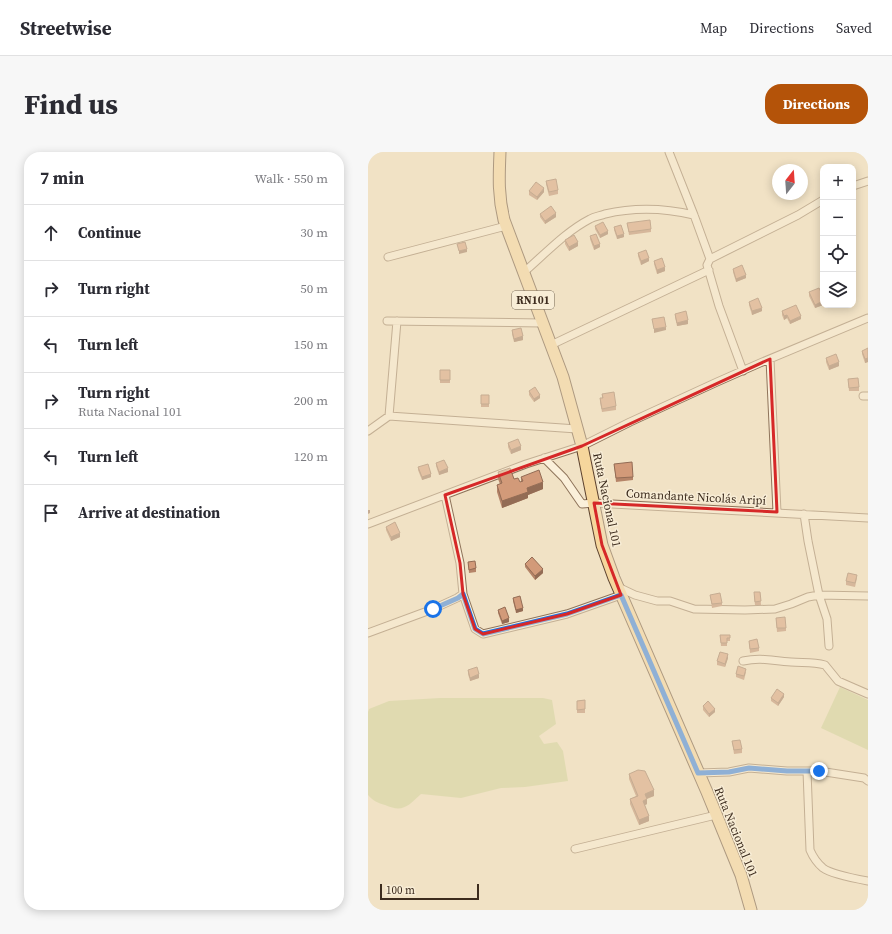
<!DOCTYPE html>
<meta charset="utf-8">
<style>
:root{--surface:#fff;--page:#f7f7f7;--text:#2b2b33;--muted:#7c7c81;--line:#e1e1e2;--accent:#b45309}
body{margin:0;font-family:"Source Serif 4",serif;background:var(--page);color:var(--text)}
.controls{position:absolute;right:12px;top:12px;display:grid;overflow:hidden;border-radius:8px;box-shadow:0 2px 10px #0003}
.controls button{width:36px;height:36px;display:grid;place-items:center;padding:0;border:0;border-bottom:1px solid var(--line);background:var(--surface);color:var(--text);font:20px sans-serif}
.compass{position:absolute;left:404px;top:12px;width:36px;height:36px;border-radius:50%;background:var(--surface);box-shadow:0 2px 10px #0003;rotate:17deg}
.scale{position:absolute;left:12px;bottom:10px;width:99px;box-sizing:border-box;padding-left:4px;border:2px solid #3d2c1e;border-top:0;font-size:11px;line-height:14px;white-space:nowrap;color:#3d2c1e;-webkit-text-stroke:3px #f8edd6;paint-order:stroke}
.stop{position:absolute;width:12px;height:12px;margin:-9px;border:3px solid #1a73e8;border-radius:50%;background:#fff}
.stop.end{background:#1a73e8;border-color:#fff;box-shadow:0 1px 4px #0008}
.list{margin:0;padding:0;list-style:none}
h2{display:flex;justify-content:space-between;align-items:center;height:52px;margin:0;padding:0 16px;font-size:17px}
h2 small{font-size:13px;font-weight:400;color:var(--muted)}
.list li{display:grid;grid-template-columns:26px 1fr auto;gap:12px;align-items:center;box-sizing:border-box;height:56px;padding:0 16px;border-top:1px solid var(--line)}
.list b{display:block;font-size:15px;white-space:nowrap}
.list p{margin:0;font-size:13px;white-space:nowrap;color:var(--muted)}
.list em{font-size:13px;font-style:normal;color:var(--muted)}
.icon{flex:none;width:22px;height:22px;fill:none;stroke:currentColor;stroke-width:2;stroke-linecap:round;stroke-linejoin:round}
.map{position:relative;flex:none;width:500px;height:758px;overflow:hidden;border-radius:16px}
header{display:flex;align-items:center;gap:24px;box-sizing:border-box;height:56px;padding:0 20px;background:var(--surface);border-bottom:1px solid var(--line)}
header strong{font-size:19px}
nav{display:flex;gap:22px;margin-inline-start:auto;font-size:14px}
.intro{display:flex;align-items:center;justify-content:space-between;box-sizing:border-box;height:96px;padding:0 24px}
h1{margin:0;font-size:28px}
.button{padding:10px 18px;border-radius:16px;background:var(--accent);color:#fff;font-size:14px;font-weight:700}
main{display:flex;gap:24px;padding:0 24px}
aside{flex:1;background:var(--surface);border-radius:16px;box-shadow:0 2px 10px #0003}
.map>svg:first-child{display:block}
.green{fill:#ccd198}
.lines{fill:none;stroke-linecap:round;stroke-linejoin:round}
.street-casing{stroke:#8e735a;stroke-width:9}
.primary-casing{stroke:#5c412e;stroke-width:13}
.street{stroke:#fbf0da;stroke-width:7}
.primary{stroke:#f6d69c;stroke-width:11}
.wall{fill:#b58468}
.shaded-wall{fill:#936c55}
.building{fill:#d29a79;stroke:#936c55}
.route{stroke:#1a73e8;stroke-width:5}
.marked{fill:none;stroke:#d62828;stroke-width:3;stroke-linejoin:round}
.labels{text-anchor:middle;stroke-width:3;stroke-linejoin:round;paint-order:stroke}
.shield{fill:#f8edd6;stroke:#756655;stroke-width:1}
.shield-label{font-size:11px;font-weight:bold;fill:#3d2c1e}
.street-label{font-size:12px;fill:#3d2c1e;stroke:#f8edd6}
</style>
<header>
<strong>Streetwise</strong>
<nav><a>Map</a><a>Directions</a><a>Saved</a></nav>
</header>
<div class="intro"><h1>Find us</h1><a class="button">Directions</a></div>
<main>
<aside>
<h2>7 min<small>Walk · 550 m</small></h2>
<ul class="list">
<li><svg class="icon" aria-label="ahead" viewBox="0 0 24 24"><path d="M12 20V5M6 11l6-6 6 6"/></svg><div><b>Continue</b></div><em>30 m</em></li>
<li><svg class="icon" aria-label="right" viewBox="0 0 24 24"><path d="M7 20v-9h11M14 6l5 5-5 5"/></svg><div><b>Turn right</b></div><em>50 m</em></li>
<li><svg class="icon" aria-label="left" viewBox="0 0 24 24"><path d="M17 20v-9H6M10 6l-5 5 5 5"/></svg><div><b>Turn left</b></div><em>150 m</em></li>
<li><svg class="icon" aria-label="right" viewBox="0 0 24 24"><path d="M7 20v-9h11M14 6l5 5-5 5"/></svg><div><b>Turn right</b><p>Ruta Nacional 101</p></div><em>200 m</em></li>
<li><svg class="icon" aria-label="left" viewBox="0 0 24 24"><path d="M17 20v-9H6M10 6l-5 5 5 5"/></svg><div><b>Turn left</b></div><em>120 m</em></li>
<li><svg class="icon" aria-label="arrive" viewBox="0 0 24 24"><path d="M6 21V4h12l-3 4 3 4H6"/></svg><div><b>Arrive at destination</b></div></li>
</ul>
</aside>
<div class="map">
<svg width="500" height="758" viewBox="0 0 500 758">
<rect width="100%" height="100%" fill="#f1e2c5"/>
<path class="green" d="M472,535l28,13v50l-47,-22z
M72,546h103l9,2 4,24 -17,12 5,8 13,-2 6,9 5,30 -43,6 -24,1 -40,10 -40,-4c-13,12 -18,19 -36,11 -7,-2 -12,-4 -17,-10v-83l1,-3 20,-8z"/>
<g class="lines">
<defs>
<path id="street" d="M301,0l25,63
M0,1l2,-1
M485,34l15,-5
M20,105l118,-31
M155,121c22,-19 42,-41 67,-54 5,-3 10,-3 15,-5 30,-7 59,-6 89,1l16,44
M19,169l155,2
M183,193l158,-75
M402,207l7,153
M375,219l-24,-65 -12,-41 3,-6 88,-44 25,-15
M495,244h5
M21,264l8,-95
M0,279l21,-15 188,13
M176,306l20,20 18,26 12,-1 274,15
M77,343l15,68 3,31 12,35 8,5 84,-20 54,-19
M436,362l4,27 11,54 8,24 2,27
M0,372l158,-60 56,-18 48,-24 87,-40 43,-19 108,-45
M250,435l17,8 22,6h13l24,8 51,1 30,-1 16,-5 17,-7 11,-2 49,1
M0,481l65,-24 24,-11 6,-4
M375,509c19,-4 29,0 48,1 12,1 22,0 34,3l13,16 30,13
M439,619l3,79c3,7 7,13 13,18 8,6 34,11 45,13
M331,621l30,-1 20,-4 38,3h32l45,7 4,3
M207,697l141,-34"/>
<path id="primary" d="M132,0c-1,25 -2,43 4,68l59,157 19,69 20,99 12,33 93,214 34,83 10,35"/>
</defs>
<use href="#street" class="street-casing"/>
<use href="#primary" class="primary-casing"/>
<use href="#street" class="street"/>
<use href="#primary" class="primary"/>
</g>
<path class="wall" d="M178,29l12,9v4l-9,2 -3,-12z
M161,39l15,1 -7,8 -8,-5z
M172,62l16,3 -11,7 -5,-7z
M259,71l24,6v3l-22,3z
M227,74l13,8 -8,4 -5,-9z
M246,75l10,10 -7,2 -3,-9z
M222,84l10,11 -6,3 -4,-11z
M197,88l13,6 -9,5 -4,-7z
M270,101l11,8 -8,4 -3,-9z
M286,109l11,10 -8,3 -3,-10z
M365,117l13,9 -10,4 -3,-10z
M441,140l14,4v9l-8,3 -6,-12z
M381,150l13,9 -10,4 -3,-10z
M414,159l19,8 -11,5 -3,-6 -3,2 -2,-5z
M307,162l13,10 -11,2 -2,-9z
M144,178l11,10 -9,2 -2,-8z
M500,197v13l-3,1 -3,-9v-3z
M458,206l13,8 -10,4 -3,-8z
M72,218h10v13h-10z
M480,227l11,8v4h-10z
M161,239l11,7 -6,4 -5,-7z
M234,242l14,12v4l-14,2 -2,-10v-4h2z
M113,243h8v12h-8z
M140,291l13,7 -10,4 -3,-7z
M68,311l12,9 -9,3 -3,-9z
M246,312l19,13v3l-17,2z
M50,315l13,10 -9,3 -4,-10z
M130,320l22,10h1v-5l22,12 -15,6v3l-26,10 -5,-16v-7l3,-1 -2,-5z
M18,375l14,10 -9,4 -5,-11z
M100,410l8,6v4l-7,1z
M157,412l18,9 -8,7 -10,-13z
M489,426l-2,9 -9,-2v-4z
M392,440l1,13h-6l-1,-9z
M342,443l12,8v3l-10,2z
M145,446l10,13 -7,2 -3,-12z
M130,458l11,12 -7,2 -4,-11z
M408,466l10,10v3l-9,1z
M352,483h10v6h-3v5h-6z
M381,489l10,7v3l-9,2z
M360,506l-3,9 -8,-2v-4z
M100,518l11,8 -9,3 -2,-7z
M378,520l-2,8 -8,-3v-3z
M416,545l-6,9 -7,-5v-3z
M217,548v13h-8v-12z
M335,554l12,6 -6,5 -6,-7z
M364,589l10,8v4l-8,1z
M261,622l25,22 -7,3v5l-2,1 4,16 -10,4 -9,-21v-5l6,-3 -7,-17z"/>
<path class="shaded-wall" d="M176,36v4l-7,8v-3z
M188,61v4l-11,7v-3z
M240,79v3l-8,4v-3z
M256,82v3l-7,2v-3z
M210,90v4l-9,5v-4z
M232,92v3l-6,3v-4z
M99,97v3l-8,2v-3z
M281,106v3l-8,4v-4z
M297,115v4l-8,3v-4z
M378,123v3l-10,4v-3z
M455,149v4l-8,3v-3z
M394,156v3l-10,4v-4z
M419,163v3l-3,2v-4z
M433,164v3l-11,5v-3z
M320,168v4l-11,2v-3z
M298,175v3l-12,3v-4z
M155,184v4l-9,2v-3z
M500,206v4l-3,1v-4z
M471,210v4l-10,4v-4z
M172,243v3l-6,4v-3z
M153,294v4l-10,4v-4z
M80,316v4l-9,3v-3z
M63,322v3l-9,3v-3z
M175,330v7l-15,6v3l-26,10v-7l25,-13z
M0,358h2v3l-2,1z
M32,381v4l-9,4v-4z
M175,417v4l-8,7v-4z
M155,456v3l-7,2v-3z
M141,466v4l-7,2v-3z
M360,502v4l-3,9v-3z
M111,522v4l-9,3v-3z
M416,542v3l-6,9v-3z
M347,557v3l-6,5v-3z
M286,638v6l-9,3v-5z
M279,647v5l-4,2v-5z
M281,664v5l-10,4v-5z"/>
<path class="building" d="M188,27l2,11 -9,2 -3,-11z
M168,30l8,6 -7,9 -8,-6z
M183,54l5,7 -11,8 -5,-7z
M282,68l1,9 -22,3 -2,-9z
M235,70l5,9 -8,4 -5,-9z
M253,73l3,9 -7,2 -3,-9z
M228,82l4,10 -6,2 -4,-10z
M206,83l4,7 -9,5 -4,-7z
M97,90l2,7 -8,2 -2,-7z
M278,98l3,8 -8,3 -3,-8z
M294,106l3,9 -8,3 -3,-9z
M374,113l4,10 -10,4 -3,-10z
M451,136l4,8v5l-8,4 -6,-13z
M390,146l4,10 -10,3 -3,-9z
M428,153l5,11 -11,5 -3,-6 -3,1 -2,-5z
M318,159l2,9 -11,3 -2,-9z
M296,165l2,10 -12,2 -2,-10z
M153,176l2,8 -9,3 -2,-9z
M500,196v10l-3,1 -3,-8z
M468,202l3,8 -10,4 -3,-8z
M72,218h10v10h-10z
M490,226l1,9 -10,1 -1,-9z
M167,235l5,8 -6,4 -5,-8z
M246,240l2,14 -14,3 -2,-11h3l-1,-4z
M113,243h8v9h-8z
M150,287l3,7 -10,4 -3,-7z
M76,308l4,8 -9,4 -3,-9z
M264,310l1,15 -17,1 -2,-14z
M60,312l3,10 -9,3 -4,-10z
M142,316l4,11 4,-1 2,4 3,-1 -2,-4 18,-7 4,12 -16,6 1,4 -26,9 -5,-16 5,-2 -4,-11z
M27,370l5,11 -9,4 -5,-10z
M164,405l11,12 -8,7 -10,-12z
M107,409l1,7 -7,2 -1,-8z
M480,421l9,2 -2,8 -9,-2z
M386,440h6l1,9 -6,1z
M352,441l2,10 -10,1 -2,-9z
M152,444l3,12 -7,2 -3,-12z
M137,455l4,11 -7,3 -4,-11z
M417,465l1,11h-9l-1,-10z
M352,483h10v3h-3v5h-6z
M389,487l2,9 -9,1 -1,-8z
M352,500l8,2 -3,10 -8,-3z
M370,514l8,3 -2,7 -8,-2z
M109,515l2,7 -9,4 -2,-8z
M409,537l7,5 -6,9 -7,-5z
M217,548v9l-8,1v-9z
M340,549l7,8 -6,5 -6,-8z
M372,588l2,9 -8,1 -2,-9z
M270,618l7,1 9,19 -9,4 2,5 -4,2 6,15 -10,4 -9,-21 8,-3 -9,-22z"/>
<g class="lines">
<path class="route" d="M65,457l25,-11 5,-4 12,35 8,5 84,-20 54,-19 77,178 31,-1 20,-4 38,3h32"/>
</g>
<path d="M0 0H500V758H0ZM402,207l7,153 -183,-9 8,42 19,50 -54,19 -84,20 -8,-5 -12,-35 -3,-31 -15,-68 137,-49z" fill="#f1e2c5" fill-opacity=".55" fill-rule="evenodd"/>
<path class="marked" d="M402,207l7,153 -183,-9 8,42 19,50 -54,19 -84,20 -8,-5 -12,-35 -3,-31 -15,-68 137,-49z"/>
<g class="labels">
<rect class="shield" x="144" y="139" width="42" height="18" rx="3"/>
<g class="shield-label">
<text x="165" y="152">RN101</text>
</g>
<g class="street-label">
<text transform="translate(328 345) rotate(3)" y="4">Comandante Nicolás Aripí</text>
<text transform="translate(239 348) rotate(78)" y="4">Ruta Nacional 101</text>
<text transform="translate(368 680) rotate(68)" y="4">Ruta Nacional 101</text>
</g>
</g>
</svg>
<div class="controls">
<button>+</button>
<button>−</button>
<button><svg class="icon" aria-label="locate" viewBox="0 0 24 24"><circle cx="12" cy="12" r="6"/><path d="M12 2v4M12 18v4M2 12h4M18 12h4"/></svg></button>
<button><svg class="icon" aria-label="layers" viewBox="0 0 24 24"><path d="M12 4l9 5-9 5-9-5zM3 14l9 5 9-5"/></svg></button>
</div>
<svg class="compass" viewBox="-18 -18 36 36"><path d="M0-13l5 13h-10z" fill="#e53935"/><path d="M0 13l5-13h-10z" fill="#7c7c81"/></svg>
<div class="scale">100 m</div>
<div class="stop" style="left:65px;top:457px"></div>
<div class="stop end" style="left:451px;top:619px"></div>
</div>
</main>
